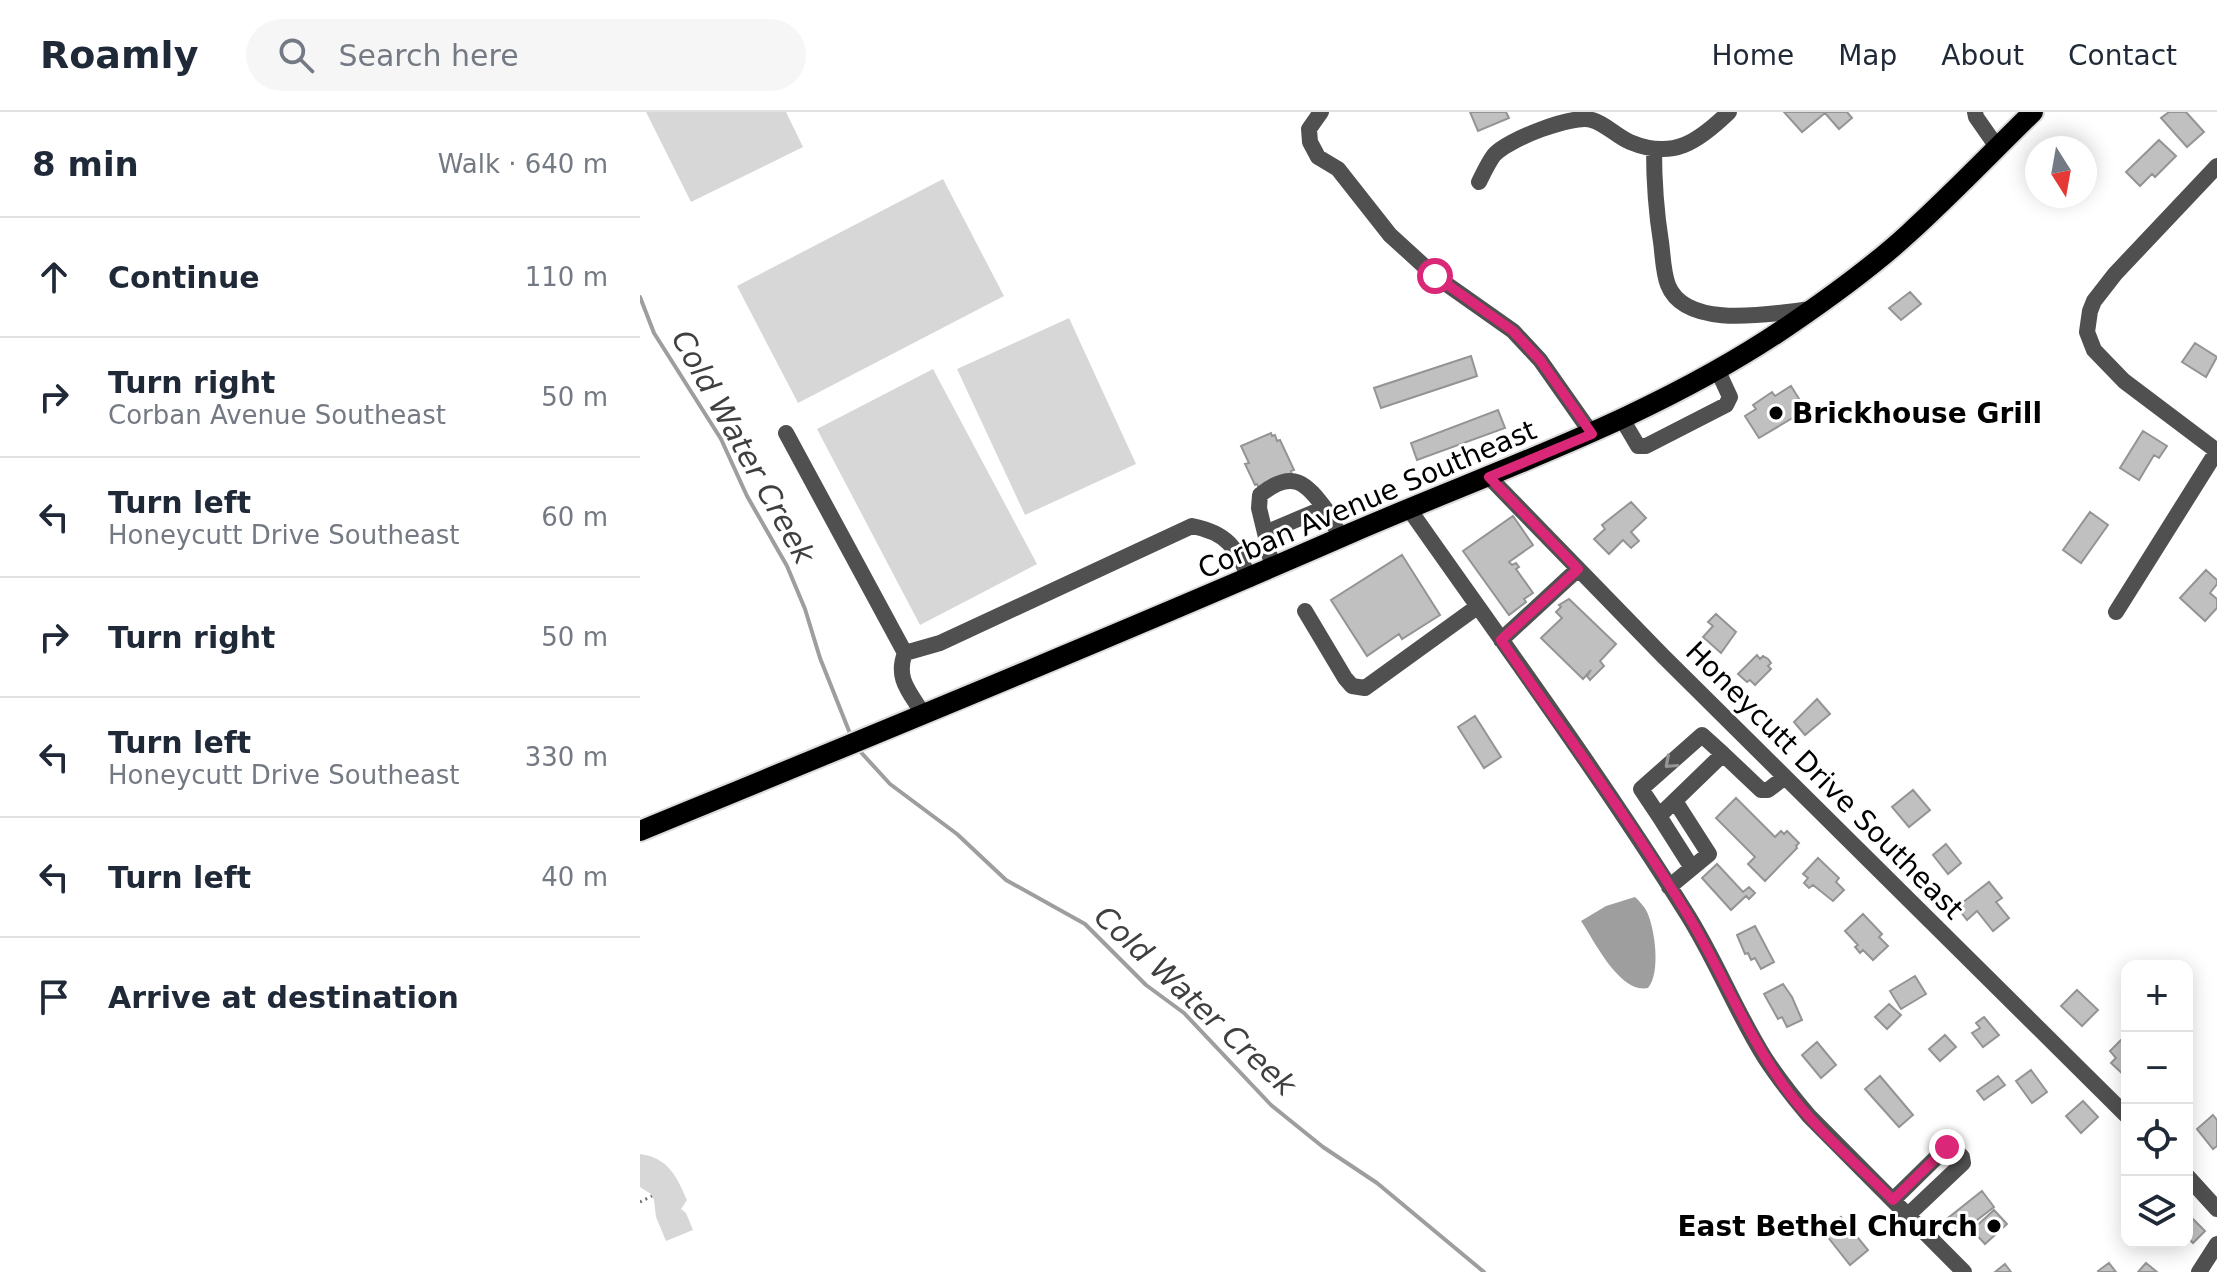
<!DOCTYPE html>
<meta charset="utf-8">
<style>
:root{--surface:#fff;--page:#f6f6f7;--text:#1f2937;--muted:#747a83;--line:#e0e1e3}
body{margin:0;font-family:"DejaVu Sans",sans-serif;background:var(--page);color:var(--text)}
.controls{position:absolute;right:24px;bottom:24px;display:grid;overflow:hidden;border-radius:16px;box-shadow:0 4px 20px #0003}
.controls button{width:72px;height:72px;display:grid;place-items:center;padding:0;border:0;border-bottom:2px solid var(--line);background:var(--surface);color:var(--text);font:40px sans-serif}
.compass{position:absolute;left:1385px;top:24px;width:72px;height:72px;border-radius:50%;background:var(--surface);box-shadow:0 4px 20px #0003;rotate:169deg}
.stop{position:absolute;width:24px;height:24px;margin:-18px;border:6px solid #db2777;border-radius:50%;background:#fff}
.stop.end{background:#db2777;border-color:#fff;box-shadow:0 2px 8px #0008}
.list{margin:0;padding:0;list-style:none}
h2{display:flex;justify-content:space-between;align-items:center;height:104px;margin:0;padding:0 32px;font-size:34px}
h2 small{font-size:26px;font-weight:400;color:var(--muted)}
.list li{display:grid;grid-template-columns:52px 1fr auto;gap:24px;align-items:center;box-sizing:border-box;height:120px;padding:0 32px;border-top:2px solid var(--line)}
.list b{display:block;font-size:30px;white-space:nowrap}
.list p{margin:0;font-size:26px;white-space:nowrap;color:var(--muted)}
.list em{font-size:26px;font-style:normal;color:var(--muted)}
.icon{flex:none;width:44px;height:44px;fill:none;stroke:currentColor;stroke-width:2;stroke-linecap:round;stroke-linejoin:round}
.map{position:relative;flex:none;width:1577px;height:1160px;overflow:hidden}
header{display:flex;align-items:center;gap:48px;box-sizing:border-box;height:112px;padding:0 40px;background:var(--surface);border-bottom:2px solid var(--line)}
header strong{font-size:38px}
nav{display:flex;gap:44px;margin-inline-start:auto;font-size:28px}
.search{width:560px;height:72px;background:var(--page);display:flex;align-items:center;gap:20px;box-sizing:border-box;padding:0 28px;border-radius:44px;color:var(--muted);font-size:30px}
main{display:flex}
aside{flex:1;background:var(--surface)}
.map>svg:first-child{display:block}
.green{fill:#d7d7d7}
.water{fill:#9e9e9e}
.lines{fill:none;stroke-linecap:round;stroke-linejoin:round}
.stream{stroke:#9e9e9e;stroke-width:4}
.building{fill:#c0c0c0;stroke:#949494;stroke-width:2}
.major-casing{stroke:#dbdbdb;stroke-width:24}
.path{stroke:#727272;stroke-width:3;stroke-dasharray:2 4;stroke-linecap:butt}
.minor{stroke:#505050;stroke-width:16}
.major{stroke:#000;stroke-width:20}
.oneway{stroke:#969696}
.route{stroke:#db2777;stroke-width:10}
.poi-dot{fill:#000;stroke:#fff;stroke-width:3}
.labels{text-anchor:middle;stroke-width:6;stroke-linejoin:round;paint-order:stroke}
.poi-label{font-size:28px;font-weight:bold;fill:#000;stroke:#fff;text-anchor:start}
.street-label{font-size:28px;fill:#000;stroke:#fff}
.water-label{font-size:30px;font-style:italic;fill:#3f3f3f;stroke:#fff}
</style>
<header>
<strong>Roamly</strong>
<div class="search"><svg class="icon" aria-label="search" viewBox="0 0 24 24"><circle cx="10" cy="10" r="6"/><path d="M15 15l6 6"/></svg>Search here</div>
<nav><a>Home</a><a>Map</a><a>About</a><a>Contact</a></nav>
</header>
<main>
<aside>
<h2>8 min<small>Walk · 640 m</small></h2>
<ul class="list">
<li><svg class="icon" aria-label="ahead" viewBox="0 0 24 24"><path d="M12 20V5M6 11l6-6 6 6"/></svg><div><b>Continue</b></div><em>110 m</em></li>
<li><svg class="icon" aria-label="right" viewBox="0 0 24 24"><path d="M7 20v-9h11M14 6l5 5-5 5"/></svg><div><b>Turn right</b><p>Corban Avenue Southeast</p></div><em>50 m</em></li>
<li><svg class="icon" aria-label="left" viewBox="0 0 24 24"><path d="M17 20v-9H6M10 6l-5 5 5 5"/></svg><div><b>Turn left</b><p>Honeycutt Drive Southeast</p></div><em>60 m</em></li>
<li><svg class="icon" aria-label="right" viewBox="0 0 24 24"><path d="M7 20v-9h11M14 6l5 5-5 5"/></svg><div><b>Turn right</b></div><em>50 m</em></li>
<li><svg class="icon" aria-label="left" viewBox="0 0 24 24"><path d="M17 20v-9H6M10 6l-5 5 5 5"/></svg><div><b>Turn left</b><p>Honeycutt Drive Southeast</p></div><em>330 m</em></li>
<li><svg class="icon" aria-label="left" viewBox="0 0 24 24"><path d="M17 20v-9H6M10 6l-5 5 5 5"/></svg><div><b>Turn left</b></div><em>40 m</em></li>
<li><svg class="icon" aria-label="arrive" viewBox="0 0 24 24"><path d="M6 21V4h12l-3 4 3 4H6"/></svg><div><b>Arrive at destination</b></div></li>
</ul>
</aside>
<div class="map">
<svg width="1577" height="1160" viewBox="0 0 1577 1160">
<rect width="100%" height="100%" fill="#fff"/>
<path class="green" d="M6,0h140l17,35 -112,55z
M303,67l61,117 -206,107 -61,-117z
M429,206l67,146 -111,51 -68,-146z
M293,257l104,195 -117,61 -103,-196z
M0,1042c28,4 36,21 47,46l-6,9 5,4 7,17 -27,11 -10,-24 -2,-17 -3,-6 -11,-7z"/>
<path class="water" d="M995,785c5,5 9,9 12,15 8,17 14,61 1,76 -28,6 -53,-46 -67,-67l25,-15z"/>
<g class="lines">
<path class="stream" d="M0,185l14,36 67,106 26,57 40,70 18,43 15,49 31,78
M217,636l33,36 67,50 49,46 79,44 61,61 38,28 87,92 52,42 54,36 107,89"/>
</g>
<path class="building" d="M830,0h36l3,6 -31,13z
M1144,0h63l5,6 -13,11 -14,-16 -23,19z
M1529,0h17l18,20 -17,15 -26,-29z
M1519,28l17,16 -21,21 -3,-3 -12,12 -14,-14z
M1270,180l11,12 -20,16 -12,-12z
M1555,231l22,14 -11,20 -24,-15z
M831,244l6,20 -96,32 -7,-20z
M1151,274l15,24 -47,28 -14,-22 11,-7 -3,-4 19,-13 3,4z
M858,298l7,18 -88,32 -6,-17z
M1503,319l24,15 -8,12 -5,-3 -15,25 -19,-12z
M631,321l1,3 3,-1 2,6 3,-1 14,30 -3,1 1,4 -33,13 -2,-4 -2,1 -10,-21 4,-1 -8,-17z
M991,390l15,16 -15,14 8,9 -8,7 -8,-8 -14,14 -15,-15 11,-10 -3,-4z
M1450,400l18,13 -27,38 -18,-13z
M873,404l20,29 -24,17 3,3 4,-2 3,4 -3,2 17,24 -9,6 2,3 -17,13 -46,-64z
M762,443l38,60 -38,24 -3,-5 -32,22 -36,-56z
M1566,458l11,10v4l-7,9 7,6v9l-12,13 -25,-23z
M929,487l47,45 -16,17 4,5 -14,14 -3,-4 4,-6 -8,9 -42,-41 21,-20 -6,-6 5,-5 -2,-2z
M1076,502l20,18 -15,21 -18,-16 10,-11 -5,-4z
M1117,543l3,4 3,-3 5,3 3,4 -3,3 3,3 -16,16 -5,-5 -3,2 -9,-8z
M1177,587l13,15 -25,21 -11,-13z
M835,604l26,41 -17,11 -26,-41z
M1273,678l17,20 -21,17 -17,-20z
M1096,686l39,39 6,-6 3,3 3,-3 12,12 -3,3 1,2 -32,33 -17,-17 7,-7 -39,-39z
M1306,732l15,19 -13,11 -15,-19z
M1178,746l21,20 -3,4 8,8 -11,11 -20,-16 -4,3 -5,-5 4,-5 -5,-4z
M1077,752l26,28 6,-5 6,6 -6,6 -3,-3 -15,14 -29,-32z
M1349,770l13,16 -6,4 13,16 -16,13 -16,-20 -10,9 -10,-13z
M1223,802l19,20 -3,3 9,9 -15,14 -10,-10 -3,3 -5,-6 3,-2 -13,-14z
M1115,814l19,36 -13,7 -6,-11 -4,2 -3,-7 -3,1 -8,-19z
M1275,864l11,18 -25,15 -11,-18z
M1143,872l9,13 10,23 -15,7 -5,-10 -4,2 -14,-25z
M1437,878l21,20 -16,16 -21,-20z
M1249,892l12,11 -14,14 -12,-12z
M1344,905l15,18 -16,12 -11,-14 8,-5 -4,-5z
M1305,923l11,12 -16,14 -11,-12z
M1484,925l3,3 -1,37 -15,-14 5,-5 -6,-7z
M1177,930l19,23 -15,13 -19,-23z
M1391,958l16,22 -15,11 -16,-22z
M1240,964l33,39 -14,12 -34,-38z
M1358,964l7,9 -21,15 -7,-9z
M1443,989l15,16 -17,16 -15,-17z
M1573,1003l4,5v26l-4,3 -16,-20z
M1342,1079l12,16 -34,26 -12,-15z
M1354,1098l13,14 -22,20 -13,-14z
M1547,1101l18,18 -12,12 -6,-6z
M1201,1105l27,33 -18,15 -27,-34z
M1469,1151l7,9h-17l-1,-1z
M1506,1151l11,9h-19z
M1365,1152l6,8h-16z"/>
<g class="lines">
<defs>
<path id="major" d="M0,719c238,-98 475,-195 711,-298 148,-64 302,-115 437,-207 41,-28 83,-58 120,-92 43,-39 83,-81 125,-122"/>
</defs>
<use href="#major" class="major-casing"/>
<path class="path" d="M0,1090l12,-6"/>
<path class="minor" d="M681,0l-12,17 1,13 8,15 20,12 52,66 45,41 78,55 27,29 52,74
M1335,0l1,5 21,30
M1014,37c0,32 2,62 7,93 2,14 2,30 7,43 18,46 106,28 144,24
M1577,54l-102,108 -21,27 -4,10 -3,21 7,18 30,31 93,70
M839,70c4,-8 9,-19 15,-27 13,-15 78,-41 98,-35 14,4 24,16 38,22 43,18 68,0 99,-30
M982,307l16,27h8l80,-41 4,-8 -13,-28
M146,321l119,220
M849,365l174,179 464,460
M769,397c94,134 191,266 278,405 29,46 49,98 78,144 13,20 28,39 44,58l155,156
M626,425l-7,-29 1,-13c33,-27 46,-12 67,16
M635,455c-5,-12 -15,-24 -5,-36l47,-20h10l14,27
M665,499l40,67 7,8 13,2 112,-81
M1476,500l101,-161
M861,528l77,-71
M283,602c-13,-22 -28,-35 -18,-61l35,-10 252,-117c36,7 43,21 58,53
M1019,704l-18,-27 61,-54 21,19
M1052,756l-33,-52 64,-62 38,36h7l17,-13
M1029,775l40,-33 -34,-53
M1547,1064l30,33
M1253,1088l54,-53h5l10,10 1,6 -55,52
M1559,1160l18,-28"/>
<use href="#major" class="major"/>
</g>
<defs><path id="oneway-chevron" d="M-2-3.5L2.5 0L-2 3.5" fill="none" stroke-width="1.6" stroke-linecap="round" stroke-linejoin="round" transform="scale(2)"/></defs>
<use class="oneway" href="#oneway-chevron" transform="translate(1030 651) rotate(138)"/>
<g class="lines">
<path class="route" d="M795,164l78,55 27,29 52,74 -103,43 89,92 -77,71c63,92 130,181 188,277 33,55 57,116 95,169 30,42 72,77 109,114l54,-53"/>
</g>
<g class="poi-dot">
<circle cx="1136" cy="301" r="8"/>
<circle cx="1354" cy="1114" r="8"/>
</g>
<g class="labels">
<g class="poi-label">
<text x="1152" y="311">Brickhouse Grill</text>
<text x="1338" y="1124" text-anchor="end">East Bethel Church</text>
</g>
<g class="street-label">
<text transform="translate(727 387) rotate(-23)" y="10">Corban Avenue Southeast</text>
<text transform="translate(1185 668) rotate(45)" y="10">Honeycutt Drive Southeast</text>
</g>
<g class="water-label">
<text transform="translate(103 335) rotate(61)" y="10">Cold Water Creek</text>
<text transform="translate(555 889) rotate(43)" y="10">Cold Water Creek</text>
</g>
</g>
</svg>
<div class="controls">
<button>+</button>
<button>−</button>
<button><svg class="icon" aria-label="locate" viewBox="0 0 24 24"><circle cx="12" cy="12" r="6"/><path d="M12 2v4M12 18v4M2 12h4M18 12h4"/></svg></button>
<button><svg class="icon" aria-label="layers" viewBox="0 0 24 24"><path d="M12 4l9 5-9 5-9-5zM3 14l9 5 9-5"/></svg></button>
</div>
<svg class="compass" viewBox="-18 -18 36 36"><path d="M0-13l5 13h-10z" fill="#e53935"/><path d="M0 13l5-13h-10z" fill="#747a83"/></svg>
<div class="stop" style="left:795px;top:164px"></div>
<div class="stop end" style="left:1307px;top:1035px"></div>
</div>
</main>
